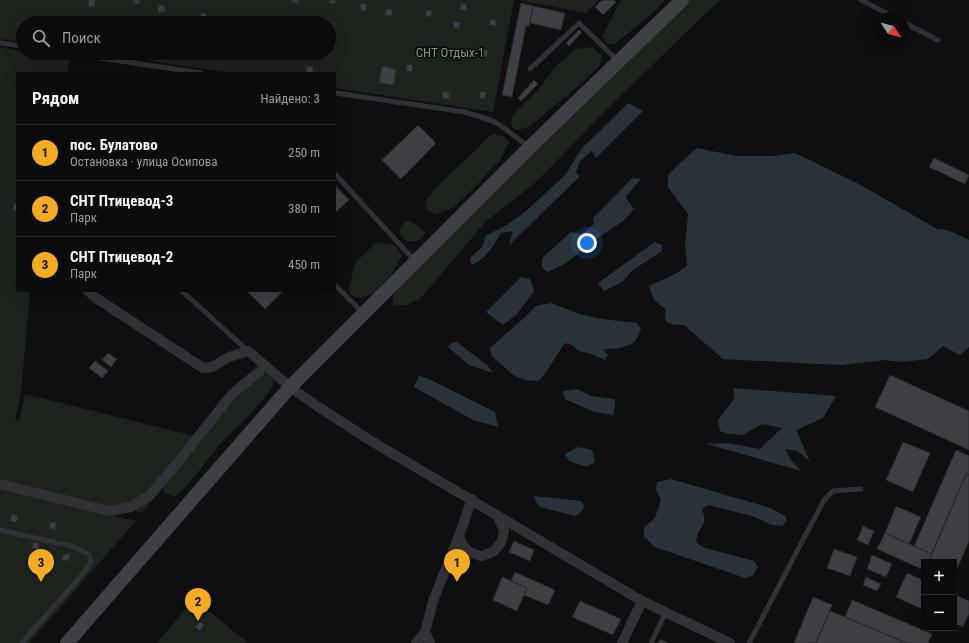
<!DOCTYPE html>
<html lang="ru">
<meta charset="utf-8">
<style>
:root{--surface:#0b0b0d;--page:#19191b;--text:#f1f3f6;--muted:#9a9b9d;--line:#2b2b2e;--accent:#f4ab24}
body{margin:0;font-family:"Roboto Condensed",sans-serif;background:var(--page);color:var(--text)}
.controls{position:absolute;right:12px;bottom:12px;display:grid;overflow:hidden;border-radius:0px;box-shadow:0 4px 16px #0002}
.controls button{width:36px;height:36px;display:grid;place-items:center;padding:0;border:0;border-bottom:1px solid var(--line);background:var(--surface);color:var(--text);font:20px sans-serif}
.compass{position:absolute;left:873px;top:12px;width:36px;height:36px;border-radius:50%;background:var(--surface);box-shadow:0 4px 16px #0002;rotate:125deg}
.you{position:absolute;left:587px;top:243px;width:14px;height:14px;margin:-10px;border:3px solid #fff;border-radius:50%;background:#1a73e8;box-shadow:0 0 0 6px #1a73e833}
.badge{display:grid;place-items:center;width:26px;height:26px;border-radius:50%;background:var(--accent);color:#111;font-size:13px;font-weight:700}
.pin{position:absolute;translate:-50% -33px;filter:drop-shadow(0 1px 2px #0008)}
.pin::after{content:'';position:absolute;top:21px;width:14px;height:12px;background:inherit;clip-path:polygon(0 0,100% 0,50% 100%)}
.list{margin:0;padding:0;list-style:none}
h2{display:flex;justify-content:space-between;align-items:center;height:52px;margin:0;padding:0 16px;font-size:17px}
h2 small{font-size:13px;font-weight:400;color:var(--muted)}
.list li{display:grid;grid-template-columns:26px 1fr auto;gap:12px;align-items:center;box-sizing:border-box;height:56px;padding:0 16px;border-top:1px solid var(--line)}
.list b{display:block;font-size:15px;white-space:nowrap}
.list p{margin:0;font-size:13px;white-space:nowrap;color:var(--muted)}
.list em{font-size:13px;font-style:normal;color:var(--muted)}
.icon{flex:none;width:22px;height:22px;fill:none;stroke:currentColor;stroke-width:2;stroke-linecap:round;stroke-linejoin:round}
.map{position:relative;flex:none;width:969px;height:643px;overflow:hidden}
.search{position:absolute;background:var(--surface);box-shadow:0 4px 16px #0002;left:16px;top:16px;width:320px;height:44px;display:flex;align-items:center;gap:10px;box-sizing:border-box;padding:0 14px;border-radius:22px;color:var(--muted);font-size:15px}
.panel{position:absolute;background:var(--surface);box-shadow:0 4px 16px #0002;left:16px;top:72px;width:320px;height:220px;border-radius:0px}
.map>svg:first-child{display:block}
.green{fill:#1c231d}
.water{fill:#293239}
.building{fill:#3e3f44;stroke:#29292d}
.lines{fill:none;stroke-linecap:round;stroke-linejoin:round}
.lane{stroke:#303136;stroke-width:5}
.street{stroke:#303136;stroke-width:10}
.secondary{stroke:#3e4046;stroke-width:14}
.labels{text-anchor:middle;stroke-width:3.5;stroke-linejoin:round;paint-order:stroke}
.park-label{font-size:13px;fill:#769e78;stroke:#0a0a0c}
</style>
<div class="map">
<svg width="969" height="643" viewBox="0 0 969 643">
<rect width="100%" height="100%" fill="#0f0f11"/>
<path class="green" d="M0,0h514l-21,112 -158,-24v-15h-103l-135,-20h232v-30h-306v19l-23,-3z
M517,0h82l-13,13z
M621,0h44l-9,10 -41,34h-7l-6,-7z
M689,0h32l-15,13 -99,96 -68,70 -24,20 -28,21 -67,79 -14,6h-12l-2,-6 4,-11z
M0,47l23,4v2h15l32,5 -3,15h-50v218h13l-9,102 -6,27 4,1 6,-27 177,44 35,-44 26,-21 11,7 -1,6 -3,5 -23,27 -27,26 -33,42 -12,11 -12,-5 1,-5 -22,25 -31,-5 -111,-28z
M592,47l10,9 -2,10 -19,18 -51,42 -11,4 -6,-2 -2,-5 1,-7 25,-25 20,-26 19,-16z
M494,134l10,2 5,5 -10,21 -5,4 -17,19 -24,23 -17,6 -9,-4 -1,-10c15,-19 34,-35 52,-52 6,-6 7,-10 16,-14z
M408,221c8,3 12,5 17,12l-3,6c-12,4 -21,4 -22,-10l3,-5z
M377,242c13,3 19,0 25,14l-10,18 -17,18 -13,6 -9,-2 -5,-6 8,-28z
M0,488l136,33 -107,122h-29z
M194,599l54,44h-91z"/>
<path class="water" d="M628,103l15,8 -47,47 -4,-7 -12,10 -4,12 4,3 -71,69 4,-14 -12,2c-9,14 -14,26 -30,32l-1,-7 13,-12 2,-10 22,-11 18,-13 41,-38 15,-25z
M697,148l39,8h38l21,-3 62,30 80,46 11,1 21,10v107l-9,8 -17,-9 -15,13 -26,3 -17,-2 -44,5 -22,-1 -96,-5 -39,-34h-9l-9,-3 -1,-13 -11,-9 -5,-14 28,-13 10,-7 -2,-20 3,-32 -20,-27v-12l12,-12z
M632,178l9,1 -15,17 2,5 6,8 -11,12 -28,19 -29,23 -18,9 -6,-4v-10l29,-26 11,2 12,-10 -1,-6z
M655,242l7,3v6l-29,19 -11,12 -18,9 -6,-8z
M521,277l9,2 4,12 -8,11 -10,13 -13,10 -17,-13z
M551,303l28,11 23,5 35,4 4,6c-2,5 -4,11 -8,14 -6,5 -22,6 -30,6l5,6 -3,5 -14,-6 -12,-3 -7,-6 -7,-2 -21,32 -6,6 -13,-1 -12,-5 -21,-19 -2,-8 34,-30 12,-12z
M457,342l31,24 5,7 -24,-8 -21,-18 4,-4z
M419,376l12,4 64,32 3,15 -25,-7 -59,-33z
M733,388l103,8 -13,22 -27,12 14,31 -13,-10 -12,-2 6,11 10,11 -94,-27 21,-1 32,6 22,-21 -20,-4 -19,11 -14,-1 -9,-3 -2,-11 16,-21z
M578,389l13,7 24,3v7l-2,9 -19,-3 -29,-13 -2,-8z
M578,447l14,3 3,12 -8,5 -18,-6 -4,-7z
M671,479l100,29 15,9v4l-4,5 -10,-1 -20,-9 -44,-11 -6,4 2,7v7l-6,10 -2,9 6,5 52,14 4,6 -5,8 -8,3 -90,-31 -11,-10v-9l11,-10 6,-18 -5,-11 1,-7z
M534,496l47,5 3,4 -1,5 -8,6 -35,-9 -4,-5z"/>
<path class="building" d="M89,0h6l-1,7 -6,-1z
M134,0h6l-1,4 -6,-1z
M292,0h6v3l-6,-1z
M329,0h7l-1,4 -6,-1z
M602,0h12l2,2 -13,13 -8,-8z
M361,3l6,1 -1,7 -6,-1z
M461,3l6,1 -1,6h-6z
M521,3l12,3 -4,20h-3l-14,71 -10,-2z
M159,5l6,1v6h-7z
M533,6l32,7 -4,17 -31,-7z
M386,9h6v7l-7,-1z
M426,10l6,1 -1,6 -6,-1z
M201,13l6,1 -1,7 -6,-1z
M294,16l7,1 -1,6 -7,-1z
M490,19l6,1v6l-7,-1z
M454,22h6l-1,7 -6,-1z
M579,30l3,2 -13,14 -3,-3z
M482,49l6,1 -1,7 -6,-1z
M288,53h6v3l-6,-1z
M407,64l6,1 -1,7 -6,-1z
M307,66l6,1v6h-7z
M382,66l14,3 -2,16 -15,-2z
M534,80l4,4 -17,17 -3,-3z
M443,91l6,1v7l-7,-1z
M480,91l6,1 -1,7 -6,-1z
M418,125l18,18 -35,36 -19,-19z
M934,158l35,17 -4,9 -36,-17z
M335,185l14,15 -14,13z
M14,204l3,1v6h-4z
M247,291h36l-18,18z
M108,353l9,6 -6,8 -9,-7z
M95,361l13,10 -6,7 -13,-10z
M890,375l79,36v39l-94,-43z
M903,442l27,11 -17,39 -27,-12z
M956,450l13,6v19l-3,-1 -34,80 -18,-8z
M966,474l3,1v66l-15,35v-14h-26z
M896,506l25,11 -12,27 -24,-11z
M12,514l6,2 -2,6 -6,-1z
M50,522l6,1 -1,7 -6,-2z
M863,526l11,5 -6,14 -11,-5z
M885,533l47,21 -4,8h-4v8l-47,-21z
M514,541l20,9 -4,11 -21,-9z
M33,542l6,1 -1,7 -6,-2z
M834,549l23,8 -7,19 -23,-8z
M64,554l6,1 -2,6 -6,-1z
M872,555l20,9 -6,13 -19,-8z
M515,572l40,18 -7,15 -24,-10 3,-7 -16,-7z
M907,573l17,8v29l-28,-13z
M502,577l25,11 -10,23 -24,-11z
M866,577l15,7 -4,7 -14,-6z
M954,594l15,7v13l-6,13 -9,-4z
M813,597l19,8 -16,38h-22z
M852,600l80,34 -4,9h-21l-62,-26z
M580,601l41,18 -8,16 -41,-18z
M830,611l15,6 62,26h-91z
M200,622l4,3 -4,6 -5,-4z
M660,639l8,4h-10z"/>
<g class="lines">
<path class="lane" d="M861,0l35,18
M903,22l35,18
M0,43l23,3
M67,53l134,20
M530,69l49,-46 39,38
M335,93l130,19 28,9 7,4 29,22
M335,174l80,87
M335,285l28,28
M182,291l66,60
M0,530l71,16 18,8 2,8 -6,9 -63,72
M651,643l15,-31
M749,643l75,-143 9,-9 28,-2"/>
<path class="street" d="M88,291l8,7 107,70 9,-1 17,-10 19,-6 42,36 27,19 51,33 274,162 88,42
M0,484l110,27 21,-4 18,-11 25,-29 58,-73 34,-28
M459,536l3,8 7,8 12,4 12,-4 8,-9 3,-12 -6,-15
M425,632l5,11
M416,643l9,-11 9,-34 25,-62 13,-37
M622,643l20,-42"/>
<path class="secondary" d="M67,643l223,-256 240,-240 152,-147"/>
</g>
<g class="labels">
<g class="park-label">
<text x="450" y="57">СНТ Отдых-1</text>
</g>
</g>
</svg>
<div class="controls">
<button>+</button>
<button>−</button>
</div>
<svg class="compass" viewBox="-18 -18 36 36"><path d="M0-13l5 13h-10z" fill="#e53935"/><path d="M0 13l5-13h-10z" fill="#9a9b9d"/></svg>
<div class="you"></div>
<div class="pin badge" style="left:457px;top:582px">1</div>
<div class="pin badge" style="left:198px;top:621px">2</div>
<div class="pin badge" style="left:41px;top:582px">3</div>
<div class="search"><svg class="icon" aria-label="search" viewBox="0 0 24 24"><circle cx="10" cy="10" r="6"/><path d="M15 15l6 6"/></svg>Поиск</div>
<section class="panel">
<h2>Рядом<small>Найдено: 3</small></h2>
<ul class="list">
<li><span class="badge">1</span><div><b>пос. Булатово</b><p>Остановка · улица Осипова</p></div><em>250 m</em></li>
<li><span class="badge">2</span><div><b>СНТ Птицевод-3</b><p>Парк</p></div><em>380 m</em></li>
<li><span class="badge">3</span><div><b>СНТ Птицевод-2</b><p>Парк</p></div><em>450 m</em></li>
</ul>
</section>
</div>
